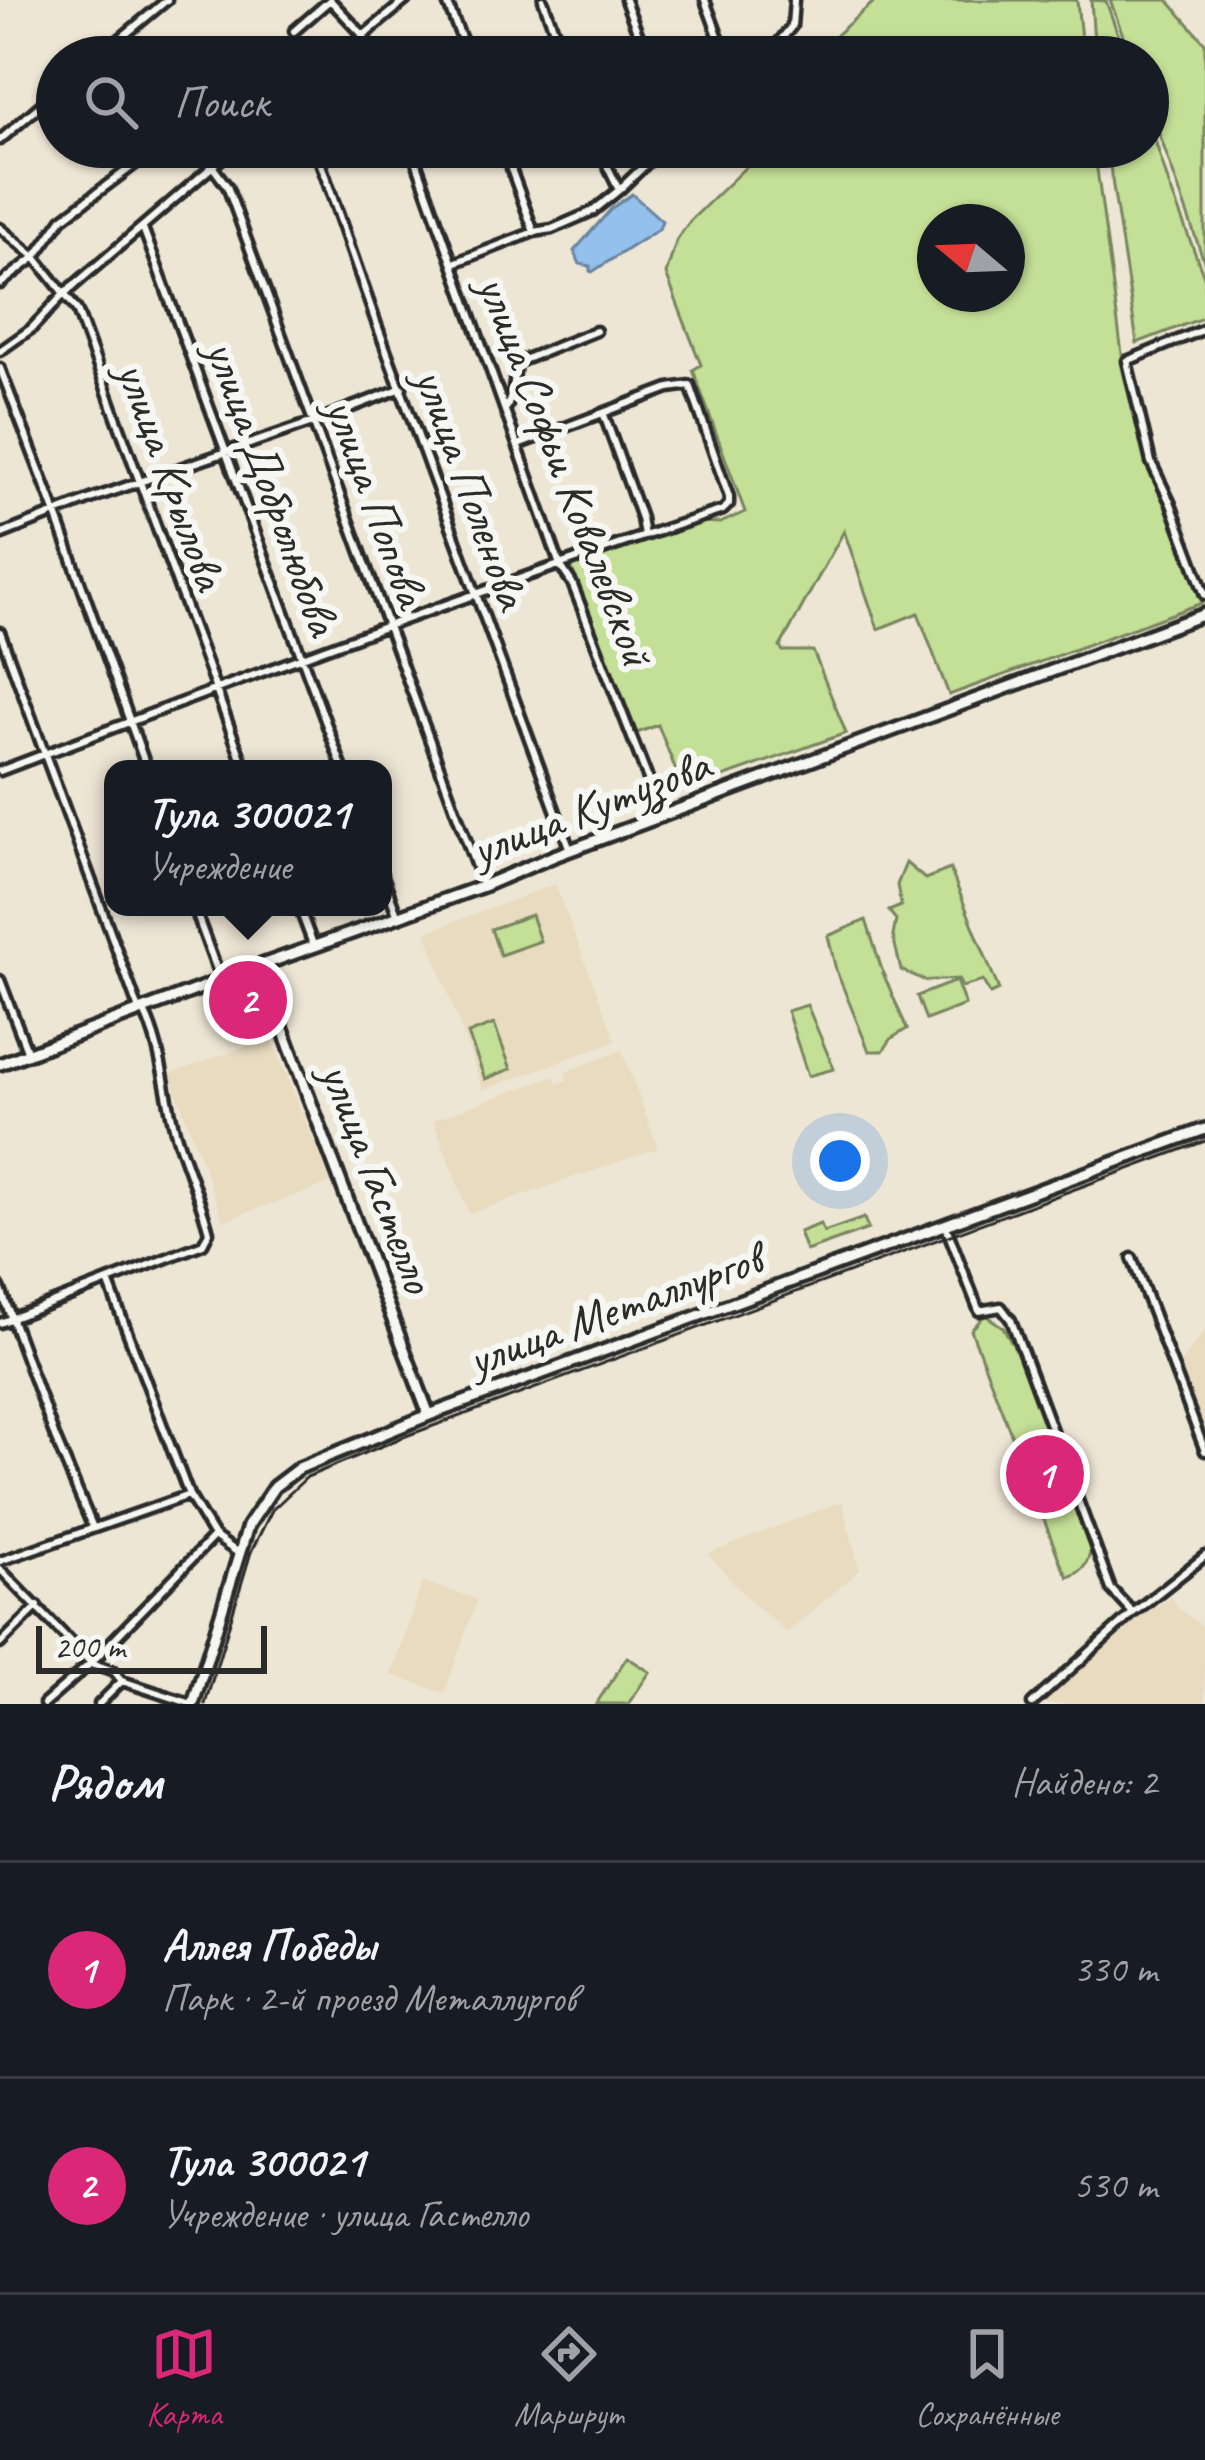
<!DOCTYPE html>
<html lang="ru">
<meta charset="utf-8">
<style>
:root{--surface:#171b24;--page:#242831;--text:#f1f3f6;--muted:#9ea1a6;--line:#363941;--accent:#db2777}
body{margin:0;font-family:Caveat,sans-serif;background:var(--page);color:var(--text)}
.compass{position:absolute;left:917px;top:204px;width:108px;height:108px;border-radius:50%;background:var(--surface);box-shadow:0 3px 9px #0004;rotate:289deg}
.scale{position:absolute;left:36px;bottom:30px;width:231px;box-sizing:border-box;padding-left:12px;border:6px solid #2b2b2b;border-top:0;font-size:33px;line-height:42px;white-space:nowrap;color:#2b2b2b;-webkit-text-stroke:9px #f6f6f2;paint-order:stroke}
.you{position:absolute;left:840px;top:1161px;width:42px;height:42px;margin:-30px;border:9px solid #fff;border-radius:50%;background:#1a73e8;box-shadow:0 0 0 18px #1a73e833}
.badge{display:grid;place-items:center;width:78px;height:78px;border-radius:50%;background:var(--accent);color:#fff;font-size:39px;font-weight:700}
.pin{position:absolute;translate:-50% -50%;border:6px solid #fff;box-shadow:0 3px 12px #0006}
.popup{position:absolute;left:104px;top:760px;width:288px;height:156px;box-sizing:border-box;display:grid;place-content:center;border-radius:24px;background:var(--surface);filter:drop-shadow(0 3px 9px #0005);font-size:39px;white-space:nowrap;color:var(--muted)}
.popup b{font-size:45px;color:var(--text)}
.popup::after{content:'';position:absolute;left:50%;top:100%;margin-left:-24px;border:24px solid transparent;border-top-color:var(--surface)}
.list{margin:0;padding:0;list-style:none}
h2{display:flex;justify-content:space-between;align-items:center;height:156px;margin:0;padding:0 48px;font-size:51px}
h2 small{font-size:39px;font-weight:400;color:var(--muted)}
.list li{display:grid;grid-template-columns:78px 1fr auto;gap:36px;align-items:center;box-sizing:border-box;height:216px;padding:0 48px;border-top:3px solid var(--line)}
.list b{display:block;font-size:45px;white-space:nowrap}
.list p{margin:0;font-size:39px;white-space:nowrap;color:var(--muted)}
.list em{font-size:39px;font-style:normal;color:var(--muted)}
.icon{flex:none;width:66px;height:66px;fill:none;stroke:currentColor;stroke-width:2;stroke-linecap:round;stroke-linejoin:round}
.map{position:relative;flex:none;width:1205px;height:1704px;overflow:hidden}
.search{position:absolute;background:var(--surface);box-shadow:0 3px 9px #0004;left:36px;right:36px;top:36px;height:132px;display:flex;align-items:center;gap:30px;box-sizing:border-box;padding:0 42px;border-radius:66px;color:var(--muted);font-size:45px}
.sheet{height:588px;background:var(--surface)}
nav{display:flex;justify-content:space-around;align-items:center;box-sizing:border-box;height:168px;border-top:3px solid var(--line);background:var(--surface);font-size:33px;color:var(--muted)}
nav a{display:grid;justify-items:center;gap:6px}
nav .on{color:var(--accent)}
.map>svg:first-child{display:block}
.built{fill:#e8dbc0}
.green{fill:#c4df96;stroke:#788560;stroke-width:3;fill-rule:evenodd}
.water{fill:#94c0ed;stroke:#6a849f;stroke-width:3}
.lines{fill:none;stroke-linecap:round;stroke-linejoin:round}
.street-casing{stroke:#2b2b2b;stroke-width:15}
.secondary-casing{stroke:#2b2b2b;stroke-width:18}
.street{stroke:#f6f6f2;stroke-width:6}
.secondary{stroke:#f6f6f2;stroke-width:9}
.tram{stroke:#2b2b2b;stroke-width:3}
.labels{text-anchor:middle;stroke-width:12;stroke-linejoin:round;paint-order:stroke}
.street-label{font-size:48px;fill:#2b2b2b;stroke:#f6f6f2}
</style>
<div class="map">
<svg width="1205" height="1704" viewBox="0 0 1205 1704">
<rect width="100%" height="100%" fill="#eee6d5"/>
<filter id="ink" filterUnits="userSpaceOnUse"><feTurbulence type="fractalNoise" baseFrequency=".00833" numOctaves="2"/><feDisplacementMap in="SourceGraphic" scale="24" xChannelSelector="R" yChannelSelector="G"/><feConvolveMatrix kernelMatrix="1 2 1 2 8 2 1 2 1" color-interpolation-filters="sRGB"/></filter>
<g filter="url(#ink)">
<path class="built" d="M555,884l61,157 -133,49 -57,-158z
M271,1037l60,146 -108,38 -53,-147z
M622,1050l36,98 -189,66 -36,-94 121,-44 3,8 10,-4 -2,-8z
M1205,1329v95l-7,-6 -20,-52z
M842,1501l18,69 -73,63 -40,-35 -39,-44z
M422,1582l55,17 -32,94 -54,-18z
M1171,1597l7,11 27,20v76h-164l100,-87z"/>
<path class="green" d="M876,0h198l3,1 6,56h-264l18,-23z
M1091,0l15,1 20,56h-31z
M1110,0h58l37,43v221l-57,-162v-45h-17z
M1148,118l22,70 35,91v38l-68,26 -30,-196h41z
M761,147h333l29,214 25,106 18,36 36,100 -253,92 -31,-82 -40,16 -34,-98 -64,116 3,4h30l33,82 -162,58 -26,-66 -21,8 -66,-167 128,-44 21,1 25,-11 -52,-142 8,-5 -35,-91 11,-35 13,-18 67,-65zM1007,222v72h-72v-72z
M906,863l19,16 25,-10 49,121 -9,4 -7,-13 -21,6 -4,-8 -32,2 -25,-11 -8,-34 3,-16 -7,-9 12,-5 -4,-21z
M531,915l9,26 -40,14 -9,-26z
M866,920l17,53 24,56 -15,9 -9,13h-14l-33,-81 -8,-34z
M956,981l9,24 -39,15 -9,-24z
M807,1005l27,64 -26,7 -21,-65z
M494,1024l17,45 -26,10 -17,-45z
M864,1218l4,11 -62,22 -7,-19 21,-8 4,8z
M985,1315l18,12 24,43 64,180c-4,15 -8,22 -23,27l-7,-13 -90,-234z
M627,1657l23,15 -22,32h-32z"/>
<path class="water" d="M632,194l30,27 -3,8 -67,43 -2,-1v-5l-10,-2 -6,-13 38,-43z"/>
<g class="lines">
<defs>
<path id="street" d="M330,0l33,35 11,22
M446,0l23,57
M543,0l21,57
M625,0l22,57
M705,0l21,57
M294,31l36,-31
M98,57l69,-57
M338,57l68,-57
M767,57l25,-31 2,-26
M0,140l57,-49
M198,147l29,39 256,700
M315,147l62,178 193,525
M411,147l149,418 12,18 90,232
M503,147l31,85
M598,147l21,43
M0,228l35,29 42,53 168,459
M143,228l200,541
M454,263l80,-31 18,-3 41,-18 26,-21 45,-43
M0,284l35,-27 27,-38 96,-72
M1205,329l-78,32 24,101 20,42 34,91
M0,351l31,-22 34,-36 170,-146
M0,368l56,146 91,255
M507,407l6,-16 3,-28 80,-32
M604,415l37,103 3,18
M0,535l96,-38 217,-75 89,-34
M0,632l139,378
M0,771c239,-91 479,-182 723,-261l6,-6v-7l-39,-112 -21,3 -151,57
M383,876l15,41
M194,907l27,74
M299,907l15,40
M0,980l28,73
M945,1224l34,87 22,-4 10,13 100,269 22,24
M1132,1258l73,193
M108,1281l81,214 25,41 24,17
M0,1287l55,150 38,91
M0,1323l203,-79 6,-12c-9,-35 -24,-67 -34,-101 -11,-41 -13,-85 -32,-122
M0,1561l189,-66
M0,1569l91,94 23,8 8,10 70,23
M0,1644l38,-38
M44,1704l47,-41 123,-127
M99,1704l23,-23
M1032,1704l101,-91 72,-57"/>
<path id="secondary" d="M259,966l170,449
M0,1064l259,-98 224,-80 71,-30 651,-242
M193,1704l55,-178 26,-39 25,-19 130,-53 776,-286"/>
</defs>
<use href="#street" class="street-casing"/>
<use href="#secondary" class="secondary-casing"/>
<use href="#street" class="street"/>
<use href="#secondary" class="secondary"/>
<path class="tram" d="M205,1704l46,-152 21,-42 35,-33 99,-41 799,-295"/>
</g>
</g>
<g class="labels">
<g class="street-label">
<text transform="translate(567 470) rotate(69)" y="17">улица Софьи Ковалевской</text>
<text transform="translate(173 475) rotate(70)" y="17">улица Крылова</text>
<text transform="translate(274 487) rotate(70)" y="17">улица Добролюбова</text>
<text transform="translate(473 488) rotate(70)" y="17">улица Поленова</text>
<text transform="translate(378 502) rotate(70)" y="17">улица Попова</text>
<text transform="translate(590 806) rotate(-21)" y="17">улица Кутузова</text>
<text transform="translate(379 1177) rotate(69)" y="17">улица Гастелло</text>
<text transform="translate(614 1308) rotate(-20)" y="17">улица Металлургов</text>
</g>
</g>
</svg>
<svg class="compass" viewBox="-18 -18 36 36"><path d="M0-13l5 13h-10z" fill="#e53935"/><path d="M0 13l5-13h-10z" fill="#9ea1a6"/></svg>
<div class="scale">200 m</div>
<div class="you"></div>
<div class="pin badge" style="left:1045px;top:1474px">1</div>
<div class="pin badge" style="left:248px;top:1000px">2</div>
<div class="popup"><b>Тула 300021</b>Учреждение</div>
<div class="search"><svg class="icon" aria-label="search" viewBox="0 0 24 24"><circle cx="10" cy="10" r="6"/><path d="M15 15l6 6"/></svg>Поиск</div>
</div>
<section class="sheet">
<h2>Рядом<small>Найдено: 2</small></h2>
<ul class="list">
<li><span class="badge">1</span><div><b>Аллея Победы</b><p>Парк · 2-й проезд Металлургов</p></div><em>330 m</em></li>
<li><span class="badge">2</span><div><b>Тула 300021</b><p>Учреждение · улица Гастелло</p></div><em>530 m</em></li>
</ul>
</section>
<nav>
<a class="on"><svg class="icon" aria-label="map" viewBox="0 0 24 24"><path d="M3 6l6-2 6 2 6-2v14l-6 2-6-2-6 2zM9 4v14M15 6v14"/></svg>Карта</a>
<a><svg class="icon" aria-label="directions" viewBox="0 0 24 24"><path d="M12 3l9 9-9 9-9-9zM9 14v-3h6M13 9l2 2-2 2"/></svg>Маршрут</a>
<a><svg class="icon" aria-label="saved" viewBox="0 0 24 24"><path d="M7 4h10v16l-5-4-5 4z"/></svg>Сохранённые</a>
</nav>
